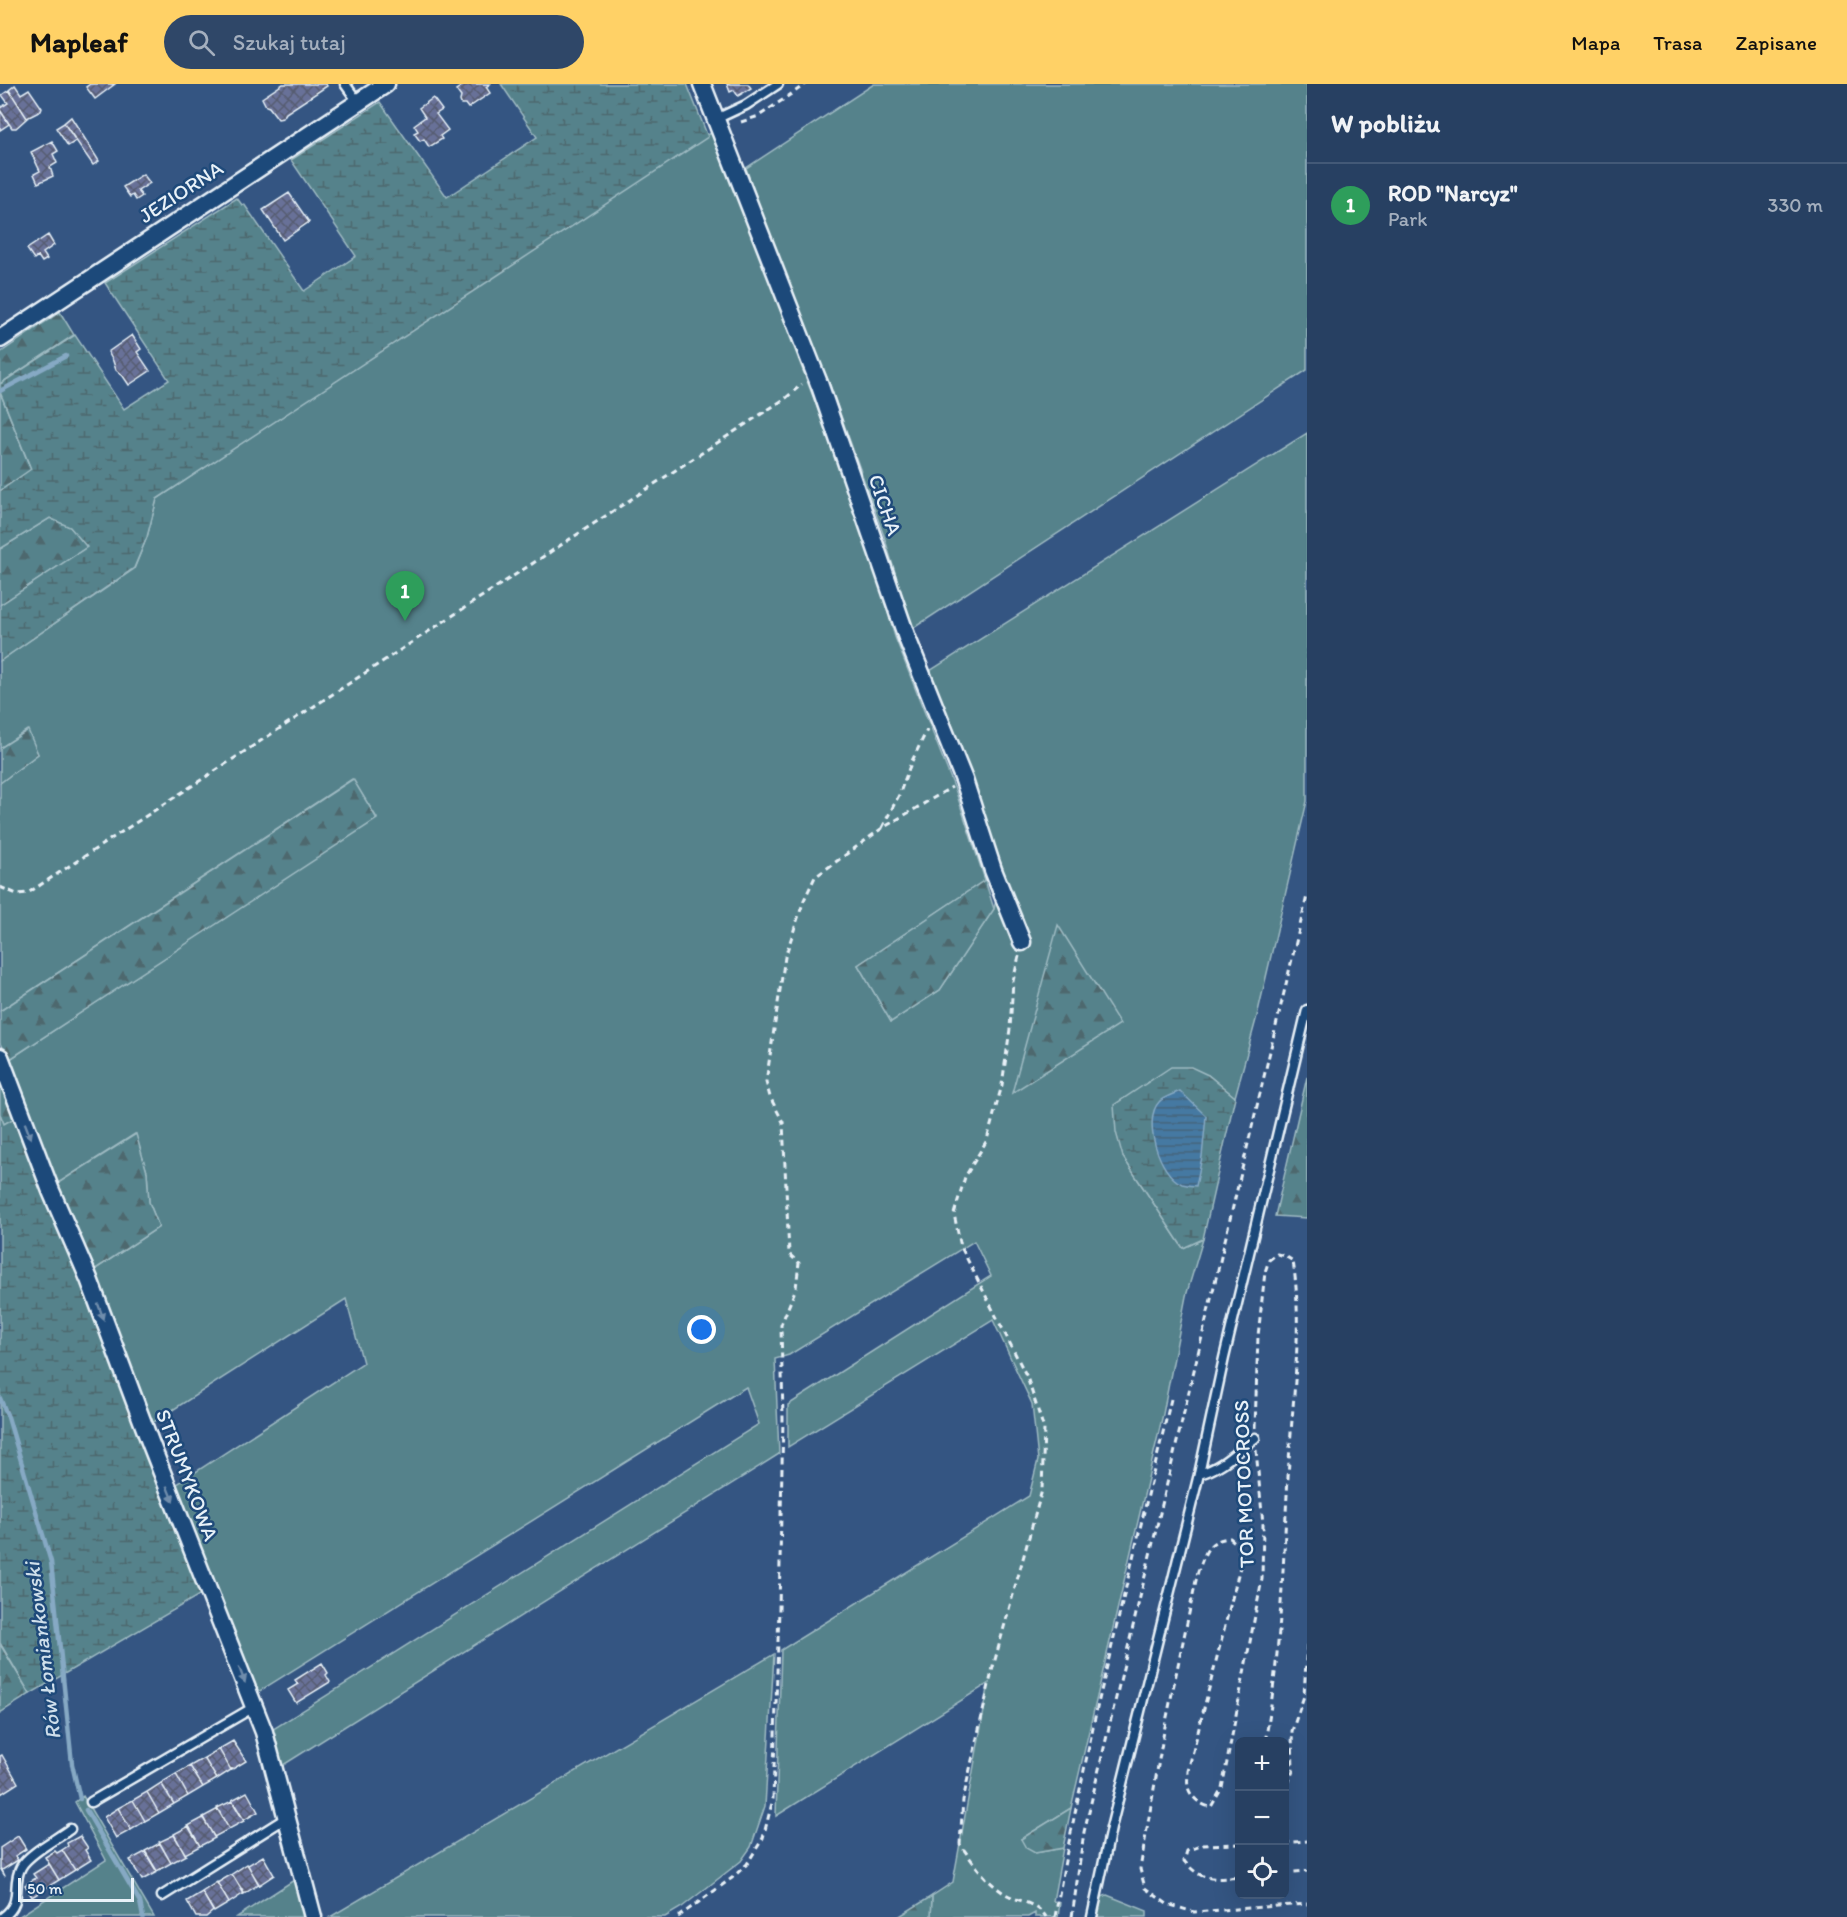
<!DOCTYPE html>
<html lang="pl">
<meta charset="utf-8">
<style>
:root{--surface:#274062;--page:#2f4768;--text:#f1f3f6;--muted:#a4afbe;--line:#435977;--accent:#ffd166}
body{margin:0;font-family:Itim,sans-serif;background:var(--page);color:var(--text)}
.controls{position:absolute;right:18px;bottom:18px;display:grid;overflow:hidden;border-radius:9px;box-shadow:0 6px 24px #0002}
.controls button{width:54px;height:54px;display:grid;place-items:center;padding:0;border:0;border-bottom:2px solid var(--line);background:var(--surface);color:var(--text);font:30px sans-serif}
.scale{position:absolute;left:18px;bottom:15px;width:116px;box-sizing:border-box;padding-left:6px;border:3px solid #e8f1f8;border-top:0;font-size:16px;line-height:21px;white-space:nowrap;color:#e8f1f8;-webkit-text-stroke:4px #1f4a7a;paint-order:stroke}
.you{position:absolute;left:702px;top:1246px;width:21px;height:21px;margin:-15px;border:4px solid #fff;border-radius:50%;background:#1a73e8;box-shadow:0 0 0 9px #1a73e833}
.badge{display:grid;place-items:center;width:39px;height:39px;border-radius:50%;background:var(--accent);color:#fff;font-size:20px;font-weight:700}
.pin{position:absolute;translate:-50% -50px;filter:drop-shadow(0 2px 3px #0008)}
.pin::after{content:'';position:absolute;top:32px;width:21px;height:18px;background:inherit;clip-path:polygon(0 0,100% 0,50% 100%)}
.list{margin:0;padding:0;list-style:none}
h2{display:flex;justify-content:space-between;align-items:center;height:78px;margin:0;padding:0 24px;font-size:26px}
h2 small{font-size:20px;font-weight:400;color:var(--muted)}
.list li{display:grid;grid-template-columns:39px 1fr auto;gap:18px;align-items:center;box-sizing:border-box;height:84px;padding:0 24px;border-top:2px solid var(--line)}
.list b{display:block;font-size:22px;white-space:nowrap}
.list p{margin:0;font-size:20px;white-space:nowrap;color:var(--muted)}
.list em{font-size:20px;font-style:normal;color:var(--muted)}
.icon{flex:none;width:33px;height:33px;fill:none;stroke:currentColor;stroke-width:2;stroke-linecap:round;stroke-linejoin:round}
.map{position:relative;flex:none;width:1307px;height:1833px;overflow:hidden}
header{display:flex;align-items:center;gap:36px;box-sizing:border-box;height:84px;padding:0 30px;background:var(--accent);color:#111}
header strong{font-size:28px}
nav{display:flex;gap:33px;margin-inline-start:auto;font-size:21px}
.search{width:420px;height:54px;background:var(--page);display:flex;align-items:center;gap:15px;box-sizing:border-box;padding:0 21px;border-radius:33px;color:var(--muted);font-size:22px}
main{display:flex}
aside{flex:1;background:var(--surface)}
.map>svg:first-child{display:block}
.green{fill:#55828b;stroke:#9ebac2;stroke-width:1.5}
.forest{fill:url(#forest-firs);stroke:#9ebac2;stroke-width:1.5}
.wetland{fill:url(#wetland-marsh);stroke:#9ebac2;stroke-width:1.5}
.water{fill:url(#water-rules);stroke:#86a9c4;stroke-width:1.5}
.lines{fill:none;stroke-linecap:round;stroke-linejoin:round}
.stream{stroke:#86a9c4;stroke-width:4.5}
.building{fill:url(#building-cross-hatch);stroke:#e8f1f8;stroke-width:1.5}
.lane-casing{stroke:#e8f1f8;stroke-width:13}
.street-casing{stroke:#e8f1f8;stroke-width:21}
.path{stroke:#e8f1f8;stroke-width:3;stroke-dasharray:6 4.5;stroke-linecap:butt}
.lane{stroke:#1f4a7a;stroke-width:8}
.street{stroke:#1f4a7a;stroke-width:16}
.oneway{fill:#6f8dac}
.labels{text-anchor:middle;stroke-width:5;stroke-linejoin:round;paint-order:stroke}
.street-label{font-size:21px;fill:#e8f1f8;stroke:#1f4a7a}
.water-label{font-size:22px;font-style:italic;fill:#cfdfeb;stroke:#1f4a7a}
</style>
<header>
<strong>Mapleaf</strong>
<div class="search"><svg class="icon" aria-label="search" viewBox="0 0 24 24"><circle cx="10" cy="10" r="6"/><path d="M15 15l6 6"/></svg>Szukaj tutaj</div>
<nav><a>Mapa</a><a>Trasa</a><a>Zapisane</a></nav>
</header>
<main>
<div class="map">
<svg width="1307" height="1833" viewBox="0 0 1307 1833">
<defs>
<pattern id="forest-firs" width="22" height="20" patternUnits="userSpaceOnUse" patternTransform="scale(1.5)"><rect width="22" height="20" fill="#55828b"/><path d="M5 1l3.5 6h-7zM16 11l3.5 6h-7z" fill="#4e686e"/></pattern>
<pattern id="wetland-marsh" width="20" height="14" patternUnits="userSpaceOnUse" patternTransform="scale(1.5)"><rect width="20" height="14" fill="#55828b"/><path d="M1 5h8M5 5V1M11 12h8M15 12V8" fill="none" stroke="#4e686e"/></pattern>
<pattern id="water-rules" width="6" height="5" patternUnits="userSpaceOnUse" patternTransform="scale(1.5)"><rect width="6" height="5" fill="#4479a2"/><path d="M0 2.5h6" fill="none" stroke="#45637a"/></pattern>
<pattern id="building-cross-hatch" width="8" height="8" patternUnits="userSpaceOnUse" patternTransform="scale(1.5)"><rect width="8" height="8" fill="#677198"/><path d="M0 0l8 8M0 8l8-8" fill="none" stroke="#565c71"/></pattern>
</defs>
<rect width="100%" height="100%" fill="#345582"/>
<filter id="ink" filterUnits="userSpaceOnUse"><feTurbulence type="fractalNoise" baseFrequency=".0167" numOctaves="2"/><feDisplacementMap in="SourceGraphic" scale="12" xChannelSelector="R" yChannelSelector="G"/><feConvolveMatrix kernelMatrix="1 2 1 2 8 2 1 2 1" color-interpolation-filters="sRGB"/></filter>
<g filter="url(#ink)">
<path class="green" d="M874,0h433v286l-395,259 -28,-93 -57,-159 -25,-48 -56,-161z
M714,47l18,44 58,162 70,181 35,119 61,155 29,88 -127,85 33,57 49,-32 54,-81 9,-41 -75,-196 379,-239v368l-50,215 -22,81 -27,-22 -85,82 60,91 20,-9 -17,57 -23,118 -92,394 -50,31 14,14 28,-5 -10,53 7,1 -2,15h-23v-4l-7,4h-97l1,-21 21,-14 36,-199 -213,133 5,-166 248,-154 9,-36 -6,-56 -39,-84 -205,127v-42l203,-129 -17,-35 -185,114 -14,4 4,95 -499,313 -10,-36 489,-307 -13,-37 -491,307 -81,-208 189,-123 -17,-64 -197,126 -58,-153 68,-45 -10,-25 -2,-30 -12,-38 -80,51 -48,-124 370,-243 -25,-39 -352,232v-228l38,-29 -11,-24 -27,18v-87l134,-92 13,-32 10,-38z
M774,1570l-9,152 -14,41 -10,14 -59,46 -17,10h-335z
M83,1712l71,121h-136l88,-57 -31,-58z
M298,1794l10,39h-71l54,-35z
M1107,1811l40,16v6h-50l2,-19z"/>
<path class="forest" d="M60,228l14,23 -74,49v-31z
M0,308l31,78 -31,21z
M50,434l20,9 17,20 -87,58v-56z
M28,646l10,24 -38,29v-35z
M353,695l24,40 -370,242 -7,-18v-32z
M985,796l9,29 -54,81 -49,32 -33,-57z
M1058,841l62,99 -108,69z
M0,985l18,47 -14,8 -4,-10z
M1307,993v141l-32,-2z
M136,1050l11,38 2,30 10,25 -68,45 -36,-87z
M0,1560l30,50 -30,19z
M1071,1724l-8,40 -28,5 -9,-5 -5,-9z
M932,1812l-1,21h-33z"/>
<path class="wetland" d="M501,0h186l21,53 -551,362 -10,38 -13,31 -134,93v-56l87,-58 -17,-20 -20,-9 -50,31v-58l31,-22 -31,-77v-8l75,-49 49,74 45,-29 -64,-97 132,-85 5,7 2,-1 60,87 52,-35 -65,-96 89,-58 67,95 90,-60z
M1171,983h20l17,8 27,22 -32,142 -20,9 -60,-91 -7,-25 -2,-27z
M0,1030l4,10 14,-8 183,478 -171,100 -30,-51z"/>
<path class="water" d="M1180,1007l26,25 -4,41 -6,29c-5,0 -10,-1 -14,-2 -23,-9 -40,-64 -23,-82 4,-5 15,-8 21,-11z"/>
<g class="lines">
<path class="stream" d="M0,307l66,-35
M0,1314l8,19 43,145 21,202 8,35
M86,1726l54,92 3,15"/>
</g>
<path class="building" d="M90,0h25l-20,15 -9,-12z
M283,0h43l1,2 -41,27 -3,5 -5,1 -9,-12 -3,-1 -4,-8z
M465,0h25l-4,3 4,6 -22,15 -3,-4h-4l-1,-3 1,-4 -5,-7z
M727,0h21l3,4 -13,8 -4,-6 -4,2z
M15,1l6,9 8,-5 13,19 -1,3 -14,7 -18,-28z
M9,6l18,28 -11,10h-4l-12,-18v-2l8,-5 -6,-8z
M433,14l9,12 -6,4 12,16 -8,6 2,3 -13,8 -5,-8 -4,2 -6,-8 4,-2 -4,-6 11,-8 -6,-9z
M0,26l9,14 -9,6z
M71,33l28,44 -6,4 -29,-42z
M64,39l12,18 -8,5 -12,-18z
M52,57l6,10 -5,3 4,9 -7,4 3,9 -15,7 -4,-9 6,-3 -9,-19z
M143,90l7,9 -12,8 4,5 -6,4 -3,-5 -3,2 -7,-10z
M289,109l20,29 -26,18 -20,-30z
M48,151l6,10 -11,8 4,6 -5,3 -4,-6 -4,3 -7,-10z
M132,251l9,14 -4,3 13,19 -21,14 -6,-9 -7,-6 -3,-9 -5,-9z
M322,1579l6,10 -2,2 4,7 -34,21 -8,-13 10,-6 -3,-4z
M233,1657l13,20 -15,9 -12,-21z
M219,1665l12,21 -14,9 -13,-21z
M2,1671l16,28 -17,11 -1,-38z
M204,1674l13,21 -14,8 -13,-21z
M190,1682l13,21 -15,9 -12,-22z
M176,1690l12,22 -14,8 -13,-21z
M161,1699l13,21 -15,9 -12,-21z
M147,1708l12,21 -14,8 -12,-21z
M247,1708l11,20 -14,8 -12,-20z
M133,1716l12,21 -14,9 -13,-22z
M232,1717l12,20 -15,8 -12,-21z
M118,1724l13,22 -15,8 -12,-21z
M218,1725l11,20 -15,8 -11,-20z
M203,1734l12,20 -15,8 -12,-20z
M189,1742l11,20 -15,8 -11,-20z
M174,1751l12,20 -15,8 -12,-21z
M18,1752l8,13 -11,7 3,4 -16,10 3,6 -5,-8v-20z
M80,1752l8,12 -3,2 6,10 -16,10 -13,-20 6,-4 -1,-3z
M160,1759l11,20 -14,8 -12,-20z
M62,1766l13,20 -16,10 -14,-23 10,-6 2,2z
M145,1768l12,20 -15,8 -12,-20z
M263,1772l11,19 -15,10 -11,-20z
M45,1773l14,23 -27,17 -7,-12 11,-7 -3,-4 16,-10z
M247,1780l12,20 -15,10 -12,-20z
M232,1790l12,19 -15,10 -12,-20z
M217,1798l12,21 -15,9 -12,-20z
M202,1808l11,19 -7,6h-10l-9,-16z"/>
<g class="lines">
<defs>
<path id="lane" d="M345,0l13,18
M716,35l30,-14 32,-21
M1199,1390c23,-6 37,-22 56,-36
M91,1718l163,-95
M162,1812l124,-78
M3,1833c21,-15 8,-32 18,-50 8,-14 36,-28 49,-38
M1092,1833l19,-89 88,-354 25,-116 83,-348"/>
<path id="street" d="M702,0l118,302 87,252 57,142 29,90 29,72
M0,255l386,-255
M0,973l51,134 38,88 61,163 114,290 49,185"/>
</defs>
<use href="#lane" class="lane-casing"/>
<use href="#street" class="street-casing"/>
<path class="path" d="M741,38l18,-6 47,-32
M882,744l17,-33 12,-32 16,-33
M0,803l17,7 11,-1 758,-495 16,-14
M1019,872l-6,25 -3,48 -8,56 -15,55 -22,37 -11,37 7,33 66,130 17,52 -2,61 -49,177 -30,133 -3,44c12,17 23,34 41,47 14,11 35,10 45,26
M1255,1344l3,-92 7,-64 4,-12 8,-6 8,2 8,5c10,65 0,134 -4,200 -6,92 -7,189 -24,281
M1256,1366l7,74 -1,55 -40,209 -11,19c-9,-1 -21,-10 -23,-20 -1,-5 0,-12 0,-16l54,-212 -4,-14 -8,-7c-23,2 -24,14 -32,33l-34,160 -24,138 5,19 22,16 27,8 113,-8
M1284,1710l9,-23 -1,-40 12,-35 3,-53
M1284,1759l23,-2
M1240,1760l-37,1 -16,6 -3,10c18,21 30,18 56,16
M1284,1789l23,-2
M678,1833l54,-39 15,-14 16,-26 10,-39 6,-190 4,-190 -2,-94 15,-37 3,-25 -10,-9 -6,-132 -13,-25 -4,-15 19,-125 19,-57 11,-23 66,-48 71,-42
M1055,1833l10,-56 32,-153 74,-309
M1072,1833l12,-85 223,-936"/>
<use href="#lane" class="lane"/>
<use href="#street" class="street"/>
</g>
<defs><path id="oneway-solid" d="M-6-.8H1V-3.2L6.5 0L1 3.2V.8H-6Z" transform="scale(1.5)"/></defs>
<g class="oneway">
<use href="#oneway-solid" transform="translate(28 1047) rotate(69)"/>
<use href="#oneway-solid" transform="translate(101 1228) rotate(70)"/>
<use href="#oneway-solid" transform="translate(170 1410) rotate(68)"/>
<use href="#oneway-solid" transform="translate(242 1591) rotate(69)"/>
</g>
</g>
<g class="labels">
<g class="street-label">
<text transform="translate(181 108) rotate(-33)" y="7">JEZIORNA</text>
<text transform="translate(885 421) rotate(71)" y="7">CICHA</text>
<text transform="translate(187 1391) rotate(69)" y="7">STRUMYKOWA</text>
<text transform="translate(1244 1400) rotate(-92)" y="7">TOR MOTOCROSS</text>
</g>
<g class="water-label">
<text transform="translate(42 1567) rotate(-97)" y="8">Rów Łomiankowski</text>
</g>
</g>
</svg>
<div class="controls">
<button>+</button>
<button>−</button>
<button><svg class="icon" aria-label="locate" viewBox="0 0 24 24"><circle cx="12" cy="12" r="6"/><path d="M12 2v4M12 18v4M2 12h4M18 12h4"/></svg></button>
</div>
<div class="scale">50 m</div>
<div class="you"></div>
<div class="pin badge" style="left:405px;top:537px;background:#2e9e5b">1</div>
</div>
<aside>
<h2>W pobliżu<small></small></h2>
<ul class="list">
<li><span class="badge" style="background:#2e9e5b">1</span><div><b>ROD &quot;Narcyz&quot;</b><p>Park</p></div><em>330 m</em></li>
</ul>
</aside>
</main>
